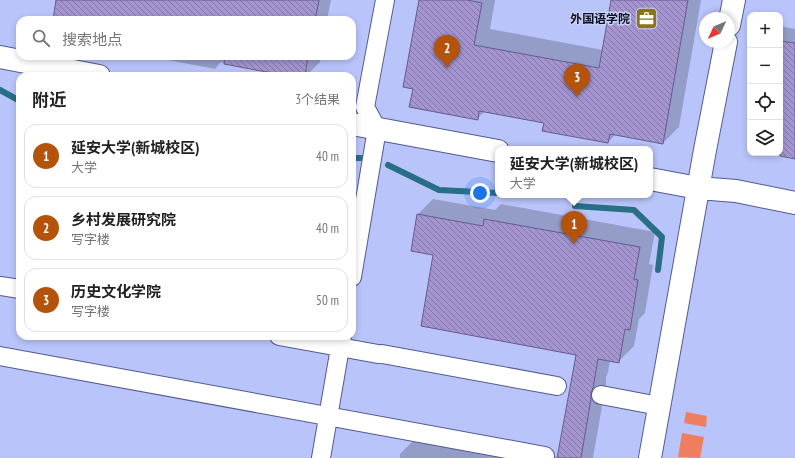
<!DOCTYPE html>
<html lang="zh">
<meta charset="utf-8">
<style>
:root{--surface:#fff;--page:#f2f2f2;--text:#202124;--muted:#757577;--line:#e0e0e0;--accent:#b45309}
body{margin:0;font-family:"PT Sans Narrow","Noto Sans SC",sans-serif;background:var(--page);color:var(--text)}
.controls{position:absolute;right:12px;top:12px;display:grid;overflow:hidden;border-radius:8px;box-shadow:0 2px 6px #0003}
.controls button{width:36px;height:36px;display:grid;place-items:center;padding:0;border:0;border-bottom:1px solid var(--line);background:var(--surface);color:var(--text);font:20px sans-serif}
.compass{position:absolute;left:699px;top:12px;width:36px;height:36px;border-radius:50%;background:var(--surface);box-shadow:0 2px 6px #0003;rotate:226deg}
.you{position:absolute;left:480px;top:193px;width:14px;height:14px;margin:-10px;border:3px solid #fff;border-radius:50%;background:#1a73e8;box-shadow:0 0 0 6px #1a73e833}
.badge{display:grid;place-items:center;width:26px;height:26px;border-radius:50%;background:var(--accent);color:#fff;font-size:13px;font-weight:700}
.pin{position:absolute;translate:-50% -33px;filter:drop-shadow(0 1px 2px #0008)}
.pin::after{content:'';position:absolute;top:21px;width:14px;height:12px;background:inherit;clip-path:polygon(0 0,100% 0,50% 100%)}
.popup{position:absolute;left:495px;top:146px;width:158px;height:52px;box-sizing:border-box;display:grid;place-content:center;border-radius:8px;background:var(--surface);filter:drop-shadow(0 1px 3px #0005);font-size:13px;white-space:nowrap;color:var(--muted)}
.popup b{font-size:15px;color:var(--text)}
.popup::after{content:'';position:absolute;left:50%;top:100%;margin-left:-8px;border:8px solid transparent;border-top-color:var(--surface)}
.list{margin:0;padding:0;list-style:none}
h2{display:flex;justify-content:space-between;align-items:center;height:52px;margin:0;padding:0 16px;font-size:17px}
h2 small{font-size:13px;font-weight:400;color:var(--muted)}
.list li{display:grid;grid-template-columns:26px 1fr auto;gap:12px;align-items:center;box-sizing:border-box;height:64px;margin:0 8px 8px;padding:0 8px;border:1px solid var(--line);border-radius:12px}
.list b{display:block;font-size:15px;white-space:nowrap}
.list p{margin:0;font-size:13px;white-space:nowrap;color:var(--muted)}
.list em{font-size:13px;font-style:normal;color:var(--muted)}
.icon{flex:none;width:22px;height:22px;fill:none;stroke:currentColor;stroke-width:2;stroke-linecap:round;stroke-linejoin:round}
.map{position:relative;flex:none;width:795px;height:458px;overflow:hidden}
.search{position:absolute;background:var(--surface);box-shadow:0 2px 6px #0003;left:16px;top:16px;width:340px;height:44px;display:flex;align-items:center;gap:10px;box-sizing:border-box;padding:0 14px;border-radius:12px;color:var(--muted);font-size:15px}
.panel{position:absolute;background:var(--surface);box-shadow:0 2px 6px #0003;left:16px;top:72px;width:340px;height:268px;border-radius:12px}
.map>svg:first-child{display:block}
.built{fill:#b9c4fa;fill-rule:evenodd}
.green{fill:#ef7e61}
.shadow{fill:#0003}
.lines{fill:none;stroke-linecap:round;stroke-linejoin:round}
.stream{stroke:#286e85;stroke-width:6}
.building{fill:url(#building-back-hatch);stroke:#685a90}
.pedestrian-casing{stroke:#525b90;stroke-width:20}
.minor-casing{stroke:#525b90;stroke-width:24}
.pedestrian{stroke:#fff;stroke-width:18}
.minor{stroke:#fff;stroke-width:22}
.labels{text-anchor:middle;stroke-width:3;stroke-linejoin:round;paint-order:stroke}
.poi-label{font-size:12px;font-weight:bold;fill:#0d1024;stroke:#c9d1f6;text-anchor:end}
</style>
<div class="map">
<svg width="795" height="458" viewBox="0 0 795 458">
<defs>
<pattern id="building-back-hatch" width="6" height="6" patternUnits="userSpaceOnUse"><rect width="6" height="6" fill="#a495d0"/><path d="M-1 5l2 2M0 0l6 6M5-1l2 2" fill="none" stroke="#8478a9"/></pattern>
</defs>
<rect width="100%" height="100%" fill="#c9d1f6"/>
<path class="built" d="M0,0h795v458h-795zM750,15h30v138h-30zM705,18h24v24h-24zM20,20h332v36h-332zM20,76h332v260h-332zM498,149h152v46h-152z"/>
<path class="green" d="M686,412l21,4 -1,11 -22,-4z
M682,433l22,4 -4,21 -22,-1z"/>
<path class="shadow" d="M57,0h274l-4,20h-273z
M420,0h75l-5,29 113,21 9,-50h89l-22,127 -16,16 -47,-9 -8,8 -63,-19 -60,-12 -8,8 -63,-31z
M780,26l15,3v129l-25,-5h10z
M147,56h174l-1,6 -14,14h-13l-72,-14 -6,7z
M750,136v14l-2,-1z
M433,199l62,11 6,-6 154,28 -6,32 4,1 -8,48 -6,6 -5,27 -15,15 -9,-1 -2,12 -2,5v6l-13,75h-193v-4l16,-16 87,9 55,10 19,-103 -143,-100 -22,-4 6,-36z"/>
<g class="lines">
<path class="stream" d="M0,90l20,11
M352,158h9
M388,165l51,25 59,3
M540,195h3
M575,206l59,4 28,27 -4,33"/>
</g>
<path class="building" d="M56,0h263l-4,20h-262z
M419,0h48l15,3 -8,42 125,23 12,-68h77l-25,144 -53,-10 -2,9 -66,-12 2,-8 -65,-12 -1,9 -69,-13 4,-18 -10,-2z
M780,41l15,2v116l-15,-3z
M225,56h83l-3,20h-17l-64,-12z
M417,214l66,12 1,-7 156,28 -6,32 4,1 -8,50 -5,-1 -6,34 -21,-4 -5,29 -2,5v6l-10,59h-24l19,-103 -155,-29 12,-71 -22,-4z"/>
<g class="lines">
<defs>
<path id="pedestrian" d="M352,277l25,-148 -12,-22 20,-107
M0,286l20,3
M279,336l99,18
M382,354l175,32
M0,356l545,100
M601,395l58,11
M321,458l21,-122"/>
<path id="minor" d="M729,25l5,-25
M0,57l99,19
M352,124l146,27
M650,179l48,9 38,3 59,12
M650,458l55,-308 21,-108"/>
</defs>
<use href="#pedestrian" class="pedestrian-casing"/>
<use href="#minor" class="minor-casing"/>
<use href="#pedestrian" class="pedestrian"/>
<use href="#minor" class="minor"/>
</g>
<defs>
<symbol id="office-square" viewBox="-11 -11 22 22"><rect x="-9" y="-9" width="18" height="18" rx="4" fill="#897417" stroke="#c9d1f6"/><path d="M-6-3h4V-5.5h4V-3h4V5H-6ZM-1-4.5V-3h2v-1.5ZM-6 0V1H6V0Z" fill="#fff"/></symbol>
</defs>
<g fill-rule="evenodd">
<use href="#office-square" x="634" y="6" width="25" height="25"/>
</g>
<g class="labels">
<g class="poi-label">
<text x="630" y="23">外国语学院</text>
</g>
</g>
</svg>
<div class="controls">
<button>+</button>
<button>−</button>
<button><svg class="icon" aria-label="locate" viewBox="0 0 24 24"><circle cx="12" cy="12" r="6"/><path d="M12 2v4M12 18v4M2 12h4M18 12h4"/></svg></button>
<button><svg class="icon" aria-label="layers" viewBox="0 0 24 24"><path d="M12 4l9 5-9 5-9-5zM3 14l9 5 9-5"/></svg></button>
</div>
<svg class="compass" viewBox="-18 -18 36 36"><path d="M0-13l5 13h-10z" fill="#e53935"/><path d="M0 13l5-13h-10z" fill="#757577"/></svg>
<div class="you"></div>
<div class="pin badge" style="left:574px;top:244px">1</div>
<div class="popup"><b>延安大学(新城校区)</b>大学</div>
<div class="pin badge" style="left:447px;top:68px">2</div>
<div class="pin badge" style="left:577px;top:97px">3</div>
<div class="search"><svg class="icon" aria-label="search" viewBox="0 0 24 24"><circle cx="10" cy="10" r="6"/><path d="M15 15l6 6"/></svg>搜索地点</div>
<section class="panel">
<h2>附近<small>3个结果</small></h2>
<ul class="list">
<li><span class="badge">1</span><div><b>延安大学(新城校区)</b><p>大学</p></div><em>40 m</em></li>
<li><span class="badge">2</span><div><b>乡村发展研究院</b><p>写字楼</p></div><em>40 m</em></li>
<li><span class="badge">3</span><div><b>历史文化学院</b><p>写字楼</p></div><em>50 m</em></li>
</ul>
</section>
</div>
